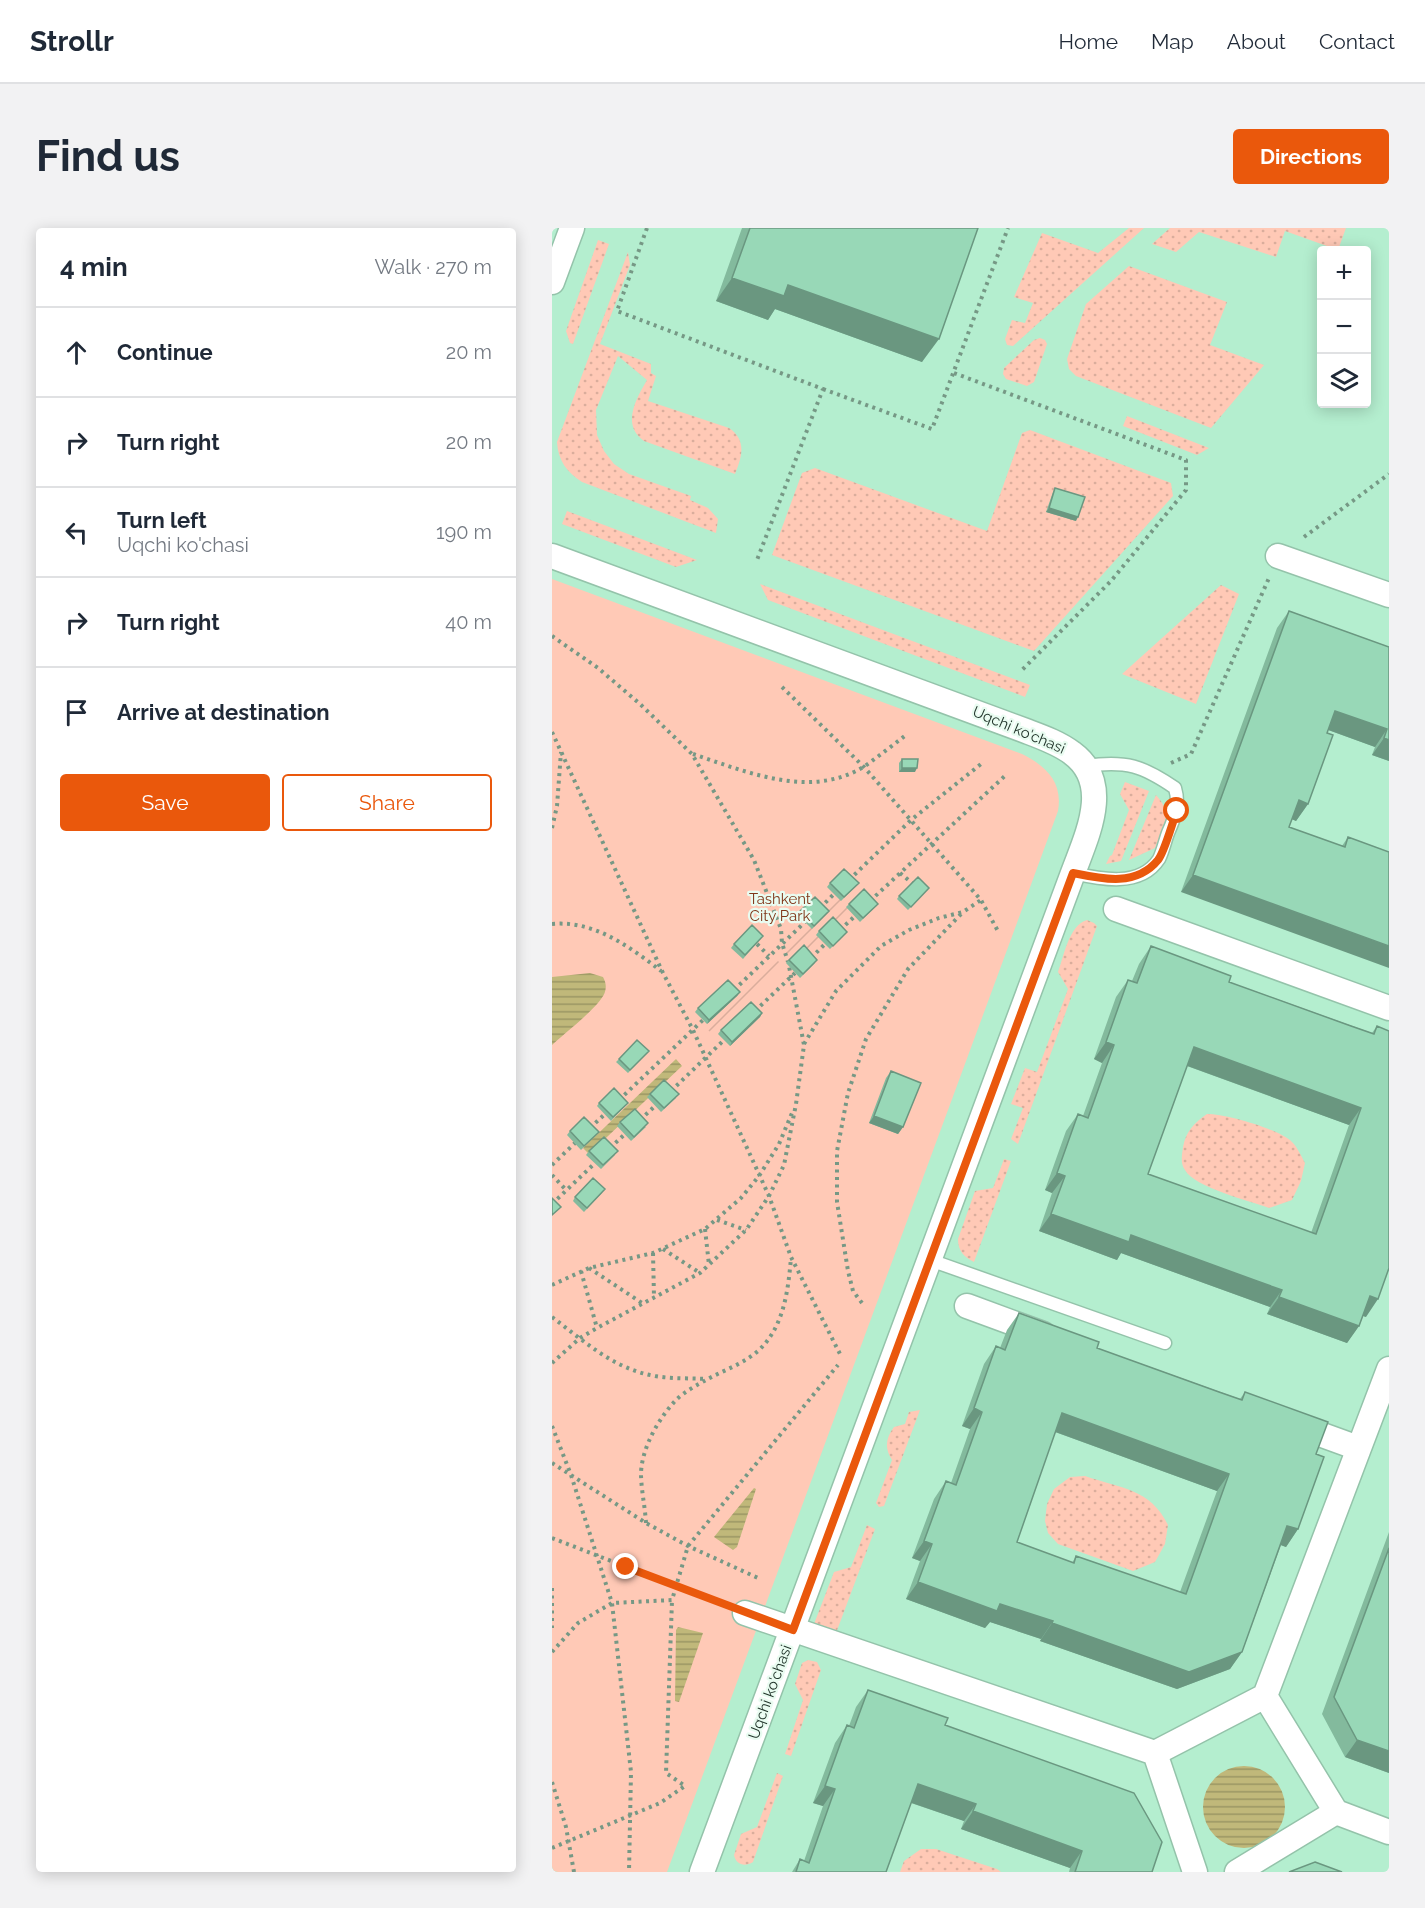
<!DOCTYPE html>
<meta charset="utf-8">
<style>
:root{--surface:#fff;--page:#f2f2f3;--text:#1f2937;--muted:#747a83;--line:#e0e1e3;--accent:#ea580c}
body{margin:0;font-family:Raleway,sans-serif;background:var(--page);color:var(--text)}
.controls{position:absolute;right:18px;top:18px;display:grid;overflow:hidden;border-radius:6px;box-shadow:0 3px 15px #0003}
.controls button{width:54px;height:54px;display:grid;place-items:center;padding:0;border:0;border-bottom:2px solid var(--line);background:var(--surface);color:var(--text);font:30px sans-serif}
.stop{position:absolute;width:18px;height:18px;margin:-14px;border:4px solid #ea580c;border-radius:50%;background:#fff}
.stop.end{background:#ea580c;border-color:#fff;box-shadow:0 2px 6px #0008}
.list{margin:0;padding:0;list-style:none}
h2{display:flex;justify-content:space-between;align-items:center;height:78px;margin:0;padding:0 24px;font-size:26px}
h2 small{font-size:20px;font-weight:400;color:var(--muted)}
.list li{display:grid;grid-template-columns:39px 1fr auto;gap:18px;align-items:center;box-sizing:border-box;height:90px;padding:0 24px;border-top:2px solid var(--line)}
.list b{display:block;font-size:22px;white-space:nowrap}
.list p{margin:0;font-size:20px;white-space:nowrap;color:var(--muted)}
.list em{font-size:20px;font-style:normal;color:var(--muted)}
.actions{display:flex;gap:12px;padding:18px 24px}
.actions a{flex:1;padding:14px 0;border:2px solid var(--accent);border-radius:6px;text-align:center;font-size:21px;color:var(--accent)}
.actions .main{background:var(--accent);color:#fff}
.icon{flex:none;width:33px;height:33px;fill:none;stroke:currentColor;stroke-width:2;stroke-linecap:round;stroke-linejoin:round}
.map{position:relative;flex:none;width:837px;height:1644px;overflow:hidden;border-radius:6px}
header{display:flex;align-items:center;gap:36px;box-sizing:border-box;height:84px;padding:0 30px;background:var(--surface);border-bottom:2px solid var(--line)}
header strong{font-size:28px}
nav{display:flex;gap:33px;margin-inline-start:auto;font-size:21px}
.intro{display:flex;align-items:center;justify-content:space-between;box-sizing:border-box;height:144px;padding:0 36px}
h1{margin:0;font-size:42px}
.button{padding:15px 27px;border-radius:6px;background:var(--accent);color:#fff;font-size:21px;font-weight:700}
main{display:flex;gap:36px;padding:0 36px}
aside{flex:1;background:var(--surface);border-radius:6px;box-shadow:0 3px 15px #0003}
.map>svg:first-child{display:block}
.built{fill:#b4eecf;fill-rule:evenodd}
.grass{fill:url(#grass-dots)}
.park{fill:#ffc9b6}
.garden{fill:url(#garden-furrows)}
.water{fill:url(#water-rules)}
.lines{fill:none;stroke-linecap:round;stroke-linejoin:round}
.lane-casing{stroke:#94c3aa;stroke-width:15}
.street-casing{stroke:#94c3aa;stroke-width:27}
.path{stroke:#769885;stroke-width:4;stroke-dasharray:3 4.5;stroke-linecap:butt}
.lane{stroke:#fff;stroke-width:12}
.street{stroke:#fff;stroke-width:24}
.wall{fill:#83ba9d;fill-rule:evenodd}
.shaded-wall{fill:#6a9780}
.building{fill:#98d8b7;stroke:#6a9780;stroke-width:1.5;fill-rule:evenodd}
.route{stroke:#ea580c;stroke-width:8}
.labels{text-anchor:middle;stroke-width:4.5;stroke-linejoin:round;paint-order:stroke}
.street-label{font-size:15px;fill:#1d3026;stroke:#e9fcf1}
.park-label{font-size:15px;fill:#803618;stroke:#e9fcf1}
</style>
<header>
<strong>Strollr</strong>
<nav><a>Home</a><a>Map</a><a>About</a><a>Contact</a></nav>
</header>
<div class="intro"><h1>Find us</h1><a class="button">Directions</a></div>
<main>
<aside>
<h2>4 min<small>Walk · 270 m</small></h2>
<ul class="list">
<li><svg class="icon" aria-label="ahead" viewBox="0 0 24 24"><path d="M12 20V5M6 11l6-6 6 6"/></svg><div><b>Continue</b></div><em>20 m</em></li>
<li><svg class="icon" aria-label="right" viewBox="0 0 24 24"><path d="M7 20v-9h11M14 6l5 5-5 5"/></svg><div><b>Turn right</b></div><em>20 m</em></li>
<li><svg class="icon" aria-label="left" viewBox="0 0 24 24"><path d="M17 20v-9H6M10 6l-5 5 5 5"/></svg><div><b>Turn left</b><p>Uqchi ko'chasi</p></div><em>190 m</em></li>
<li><svg class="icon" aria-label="right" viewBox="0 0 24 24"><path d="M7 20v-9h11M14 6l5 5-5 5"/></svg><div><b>Turn right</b></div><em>40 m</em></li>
<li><svg class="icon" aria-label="arrive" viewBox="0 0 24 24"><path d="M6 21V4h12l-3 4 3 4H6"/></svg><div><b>Arrive at destination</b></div></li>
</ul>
<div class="actions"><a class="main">Save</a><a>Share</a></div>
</aside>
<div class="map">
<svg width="837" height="1644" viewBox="0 0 837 1644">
<defs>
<pattern id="grass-dots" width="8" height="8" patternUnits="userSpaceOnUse" patternTransform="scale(1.5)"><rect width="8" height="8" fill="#ffc9b6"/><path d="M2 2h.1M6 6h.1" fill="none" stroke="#daad9c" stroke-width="1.8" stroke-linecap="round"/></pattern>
<pattern id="garden-furrows" width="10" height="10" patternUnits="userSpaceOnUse" patternTransform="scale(1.5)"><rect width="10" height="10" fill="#ffc9b6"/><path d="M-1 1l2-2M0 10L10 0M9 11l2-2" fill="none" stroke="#daad9c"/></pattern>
<pattern id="water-rules" width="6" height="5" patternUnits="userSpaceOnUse" patternTransform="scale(1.5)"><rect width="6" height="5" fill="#c0b87a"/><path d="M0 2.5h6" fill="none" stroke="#9b9664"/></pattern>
</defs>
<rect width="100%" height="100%" fill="#c6f7dc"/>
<path class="built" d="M0,0h837v1644h-837zM770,22h44v154h-44z"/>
<path class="grass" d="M577,0h15l-131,118 -6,-1 -2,-6 7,-19 13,3 8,-20 -19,-6 28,-64 56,20z
M618,0h176l-8,22 -53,-19 -9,26 -77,-25 -23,20 -24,-8z
M46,12l11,4 -36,100 -3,-1 -4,-12z
M76,24l2,13 -30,79 51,20v9l5,3 -8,25 81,27c18,12 13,29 6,46l-91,-33c-23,-16 -8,-42 3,-61l-29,-24 -22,54 1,25 7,16 10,13 15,10 62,22 -1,4 18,8 10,11 -2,14 -134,-51c-15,-10 -24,-21 -25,-40z
M577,38l98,36 -17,43 54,20 -53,63 -135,-52 -7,-7 -2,-10 19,-55z
M488,110l5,2 2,4 -13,38 -7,4 -21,-7 -3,-5 1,-6 30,-28z
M575,188l82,32 -12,7 -74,-29z
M478,202l141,53 2,13 -139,155 -262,-96 30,-82 13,-5 172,63 35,-98z
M15,283l130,49 -21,7 -114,-43z
M208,356l270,101 -5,12 -257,-97z
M669,357l18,9 -43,110 -74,-30z
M573,554l24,9 -28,70 -15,3 4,-8 2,-1 17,-45 -9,-16z
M604,567c18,20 8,31 -1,53l-26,12z
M535,692l7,3 3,3 -79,218 -7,-5 12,-31 -12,-4 14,-36 12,4 31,-83 -10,-17c6,-16 11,-47 29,-52z
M655,886c19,0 72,15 85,28 6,6 9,14 13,21l-4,18 -9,19 -23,8c-19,-7 -75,-21 -84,-38 -5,-7 -3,-15 -2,-23 3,-16 11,-24 24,-33z
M452,931l7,2 -37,101c-10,-5 -16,-11 -16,-23l17,-48 18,-3z
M368,1182l-36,96 -5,1 -3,-4 16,-43c-8,-12 -6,-22 2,-33l11,-3 4,-12z
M533,1248c35,12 66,13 83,49l-3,19 -10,18 -22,9 -75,-27 -10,-11 -3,-12 2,-17 7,-15 16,-12z
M315,1297l8,4 -39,104 -22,-9 20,-52 17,-5z
M256,1432l9,2 4,8 -30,86 -6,-2 18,-54 -8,-16 7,-21z
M225,1545l6,3 -30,86c-8,5 -17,3 -19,-7l7,-21 16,-7z
M369,1621h15l61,20 4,3h-101l4,-11z"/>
<path class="park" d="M0,351l470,175c24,12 41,28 36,57l-44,120 -347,941h-115z"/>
<path class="garden" d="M302,655l12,12 -69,68 -12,-12z
M225,732l8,8 -72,67 -8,-8z"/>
<path class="water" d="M38,745l13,4c4,7 4,15 -2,22 -10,14 -36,34 -49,46v-68z
M124,831l6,7 -93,88 -6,-6z
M202,1260l2,1 -19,58 -4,3 -19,-13z
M126,1399l25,6 -24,69 -4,-1 1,-71z
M651 1579a41 41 0 1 1 82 0a41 41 0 1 1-82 0Z"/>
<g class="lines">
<defs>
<path id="lane" d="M521,645c27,6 67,15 86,-14 4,-8 6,-18 9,-26 7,-16 12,-28 7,-45 -32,-22 -49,-28 -89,-22
M378,1032l235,83"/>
<path id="street" d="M0,54l20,-54
M0,328l474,175c16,6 33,12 46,22 41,30 15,82 1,120l-371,999
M726,328l111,39
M564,681l273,99
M415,1078l76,28
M740,1196l66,24
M193,1385l410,140
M713,1468l124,-327
M784,1584l53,20
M643,1644l-40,-119 110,-57 71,116 -99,60"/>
</defs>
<use href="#lane" class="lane-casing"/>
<use href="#street" class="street-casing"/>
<path class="path" d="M95,0l-30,83 206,78 -66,171
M402,145l232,87v30l-75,91 -89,89
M271,161l109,40 76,-201
M752,309l85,-63
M0,408l46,32 42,36 52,50 62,106 27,69 1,14 6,19
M230,459l82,80 117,133 18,33
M0,504l110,239 31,59 76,166 22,61 50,99
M141,526c54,18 118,46 172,12 14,-10 28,-21 41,-31
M619,535l20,-9 78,-176
M0,600l5,-22 4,-54
M348,645l12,10
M297,652l62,-60 70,-56
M318,673l137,-127
M268,680l14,-14
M0,696c42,-4 78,23 109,47
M288,702l15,-14
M205,716l12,12
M259,730l14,-14
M182,762l71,-68
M203,783l40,-38
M252,816l32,-53 45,-45 28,-16 30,-12 24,-6 18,-12
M119,863l53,-51
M67,872l84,-80
M88,892l15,-14
M38,900l15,-14
M58,920l15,-14
M0,937l23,-22
M0,947l14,15
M0,976l43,-41
M165,992l29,10
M153,1001l4,36
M111,1021l37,24
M101,1025l1,44
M37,1040l53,35
M29,1043l16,57
M0,1057l37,-17 64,-15 52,-24 36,-31 18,-22 20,-32 13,-31
M310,1075l-9,-12 -5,-20 -11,-69v-51l11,-58 18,-54 42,-70 55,-57
M0,1089c33,25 62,52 103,59 17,3 35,2 51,3
M0,1135l28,-25 17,-10 103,-55 46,-43 23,-34 15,-31 12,-61 8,-59 -15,-79
M0,1198l19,49 41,128 19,169 -2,100
M0,1235l94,60 42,23 70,32
M94,1295c-1,-17 -5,-34 -5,-50 1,-26 18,-55 35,-73 8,-8 21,-15 30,-20 18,-10 37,-16 52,-29 26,-24 30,-60 33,-93
M0,1310l170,66
M0,1360v40
M0,1424l26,-29 34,-20 60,-3 16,-54 150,-181
M0,1554l14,45 8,45
M0,1620l108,-45 25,-17 -19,-13 6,-173"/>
<use href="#lane" class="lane"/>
<use href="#street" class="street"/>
</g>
<path class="wall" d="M190,0h236l-56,134 -147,-53 -7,11 -52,-19z
M503,260l21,33 -30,-9 7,-20z
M737,383l100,36v114l-17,-6 3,-8 -47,-17 -20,74 -12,17 -4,-2 -3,8 53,19 6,-9 41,15 -208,40 96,-264z
M350,531l13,13h-16v-9z
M278,655h29l-18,18 -14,-14z
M377,660l-21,22 -11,-11 2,-3z
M297,676h29l-18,18 -14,-15z
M248,683h29l-17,18 -14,-14z
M267,703l28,1 -17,17 -14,-14z
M211,708l-20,23 -12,-11 3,-4z
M599,718l78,36 143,51 5,-7 -11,291 -3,-1 -4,10 -12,17 -80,-29 3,-7 -25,-9 -124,-45 -4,7 -78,-29 13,-38 -7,-3 21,-59 12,-17 5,2 19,-53 -8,-4 22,-62 12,-17 4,1 7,-17zM635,838l162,59 -38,108 -163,-59z
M237,732l26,3 -15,15 -14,-15z
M188,764l-3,4 -30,28 -12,-12 3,-4z
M210,785l-2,4 -30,29 -12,-12 3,-4z
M94,826l-18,19 -12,-11 3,-3z
M339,843l12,56 -5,7 -29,-11 17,-45z
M98,866l26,4 -15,14 -14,-15z
M47,875h29l-17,18 -14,-15z
M68,894l26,5 -15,14 -14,-15z
M18,903l29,1 -18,18 -14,-15z
M37,923l26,4 -14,14 -15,-14z
M50,965l-18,19 -11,-11 2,-4z
M467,1085l78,35 143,51 5,-7 71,62 -18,75 -12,18 -5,-2 -39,107 -12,17 -53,20 -137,-48 1,-2 -51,-17 -5,6 -79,-29 14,-38 -8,-3 22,-59 12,-18 5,2 19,-54 -8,-3 22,-62 12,-18 4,2 7,-18zM503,1204l162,59 -37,101 -104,-36 -4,7 -55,-21z
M837,1304v241l-44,-16 -23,-43z
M316,1462l77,35 207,147h-83l1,-4 -109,-39 3,-8 -53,-18 -25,69h-94l8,-13 4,2 19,-55 -10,-3 22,-60 12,-18 2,1 7,-19z"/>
<path class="shaded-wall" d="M180,50l56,7 151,54 -17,23 -147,-53 -7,11 -52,-19z
M497,280l29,9 -2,4 -30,-9z
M783,483l52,18 -12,18 -52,-19z
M832,510l5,2v21l-17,-6z
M350,540h15l-2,4h-16z
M747,572l9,4 -12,17 -9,-4z
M641,647l196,71v22l-208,-76z
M188,764l-3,4 -30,28 2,-4z
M210,785l-2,4 -30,29 2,-4z
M554,814l8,3 -12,18 -8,-4z
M642,819l167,61 -12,17 -167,-61z
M322,888l29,11 -5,7 -29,-11z
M505,945l8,3 -13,17 -7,-3z
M499,986l80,21 151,55 -12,17 -149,-54 -4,7 -78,-29z
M818,1068l8,3 -12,18 -8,-3z
M727,1069l80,29 -12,17 -80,-29z
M422,1180l8,4 -12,17 -8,-3z
M510,1185l167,61 -12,17 -167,-61z
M735,1298l11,3 -12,18 -11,-4z
M372,1313l8,3 -12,17 -8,-3z
M366,1354l82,22 53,17 -12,18 -51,-17 -5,6 -79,-29z
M500,1395l190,29 -12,17 -53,20 -137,-48z
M805,1512l32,11v22l-44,-16z
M366,1556l58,20 -12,17 -58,-20z
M273,1558l10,3 -12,17 -10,-3z
M421,1583l109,40 -12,17 -109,-39z"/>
<path class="building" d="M198,0h228l-39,111 -151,-54 -4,11 -52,-18z
M503,260l30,9 -7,20 -29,-9z
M737,383l100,36v93l-5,-2 3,-9 -52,-18 -8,22 6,2 -25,69 -9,-4 -10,27 56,20 3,-10 41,15v94l-196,-71z
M350,531h16l-1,9h-15z
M292,641l15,14 -15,14 -14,-14z
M366,649l11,11 -18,19 -12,-11z
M312,661l14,15 -15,14 -14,-14z
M263,669l14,14 -15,15 -14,-15z
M281,689l14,15 -14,14 -14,-15z
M200,697l11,11 -18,19 -11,-11z
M252,717l13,15 -14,14 -14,-14z
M599,718l80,30 -2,6 122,44 23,8 3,-8 12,5v237l-11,31 -8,-3 -11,30 -80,-29 3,-7 -25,-9 -126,-46 -2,7 -78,-28 14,-38 -8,-3 21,-59 10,4 26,-73 -8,-3 22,-62 9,3zM642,819l167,61 -45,126 -168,-60z
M176,752l12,12 -31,28 -11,-12z
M199,774l11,11 -30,29 -11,-12z
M85,812l12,11 -19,19 -11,-11z
M339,843l30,12 -18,44 -29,-11z
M112,852l15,14 -15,14 -14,-14z
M62,860l14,15 -15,14 -14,-14z
M83,881l13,14 -14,14 -14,-15z
M32,889l15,15 -15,14 -14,-15z
M52,909l14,14 -15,14 -14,-14z
M41,950l12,11 -18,19 -12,-11z
M0,970l9,9 -9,8z
M467,1085l80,29 -2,6 122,44 23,8 3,-8 83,30 -12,32 8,3 -26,72 -11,-3 -45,126 -53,20 -137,-49 1,-2 -53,-17 -3,7 -79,-29 14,-38 -8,-3 22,-60 10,4 26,-73 -8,-4 22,-62 9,4zM510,1185l167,61 -43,120 -110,-38 -2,7 -57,-21z
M837,1320v203l-32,-11 -23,-43z
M316,1462l80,28 -3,7 189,68 28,49 -10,30h-77l7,-21 -109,-40 3,-7 -58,-20 -32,88h-90l4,-13 9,4 26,-74 -10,-3 22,-61 7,3z
M763,1634l27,10h-53z"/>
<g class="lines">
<path class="route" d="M74,1339l167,63 280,-757c29,6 63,14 85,-13 7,-9 14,-37 19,-49"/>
</g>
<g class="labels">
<g class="street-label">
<text transform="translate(467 502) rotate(23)" y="5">Uqchi ko'chasi</text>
<text transform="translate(218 1464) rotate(-70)" y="5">Uqchi ko'chasi</text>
</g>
<g class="park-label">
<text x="228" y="676">Tashkent<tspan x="228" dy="17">City Park</tspan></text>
</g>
</g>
</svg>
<div class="controls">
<button>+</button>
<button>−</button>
<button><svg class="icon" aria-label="layers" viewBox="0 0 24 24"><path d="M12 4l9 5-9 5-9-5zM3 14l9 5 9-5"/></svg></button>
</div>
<div class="stop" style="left:625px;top:583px"></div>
<div class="stop end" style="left:74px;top:1339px"></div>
</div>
</main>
